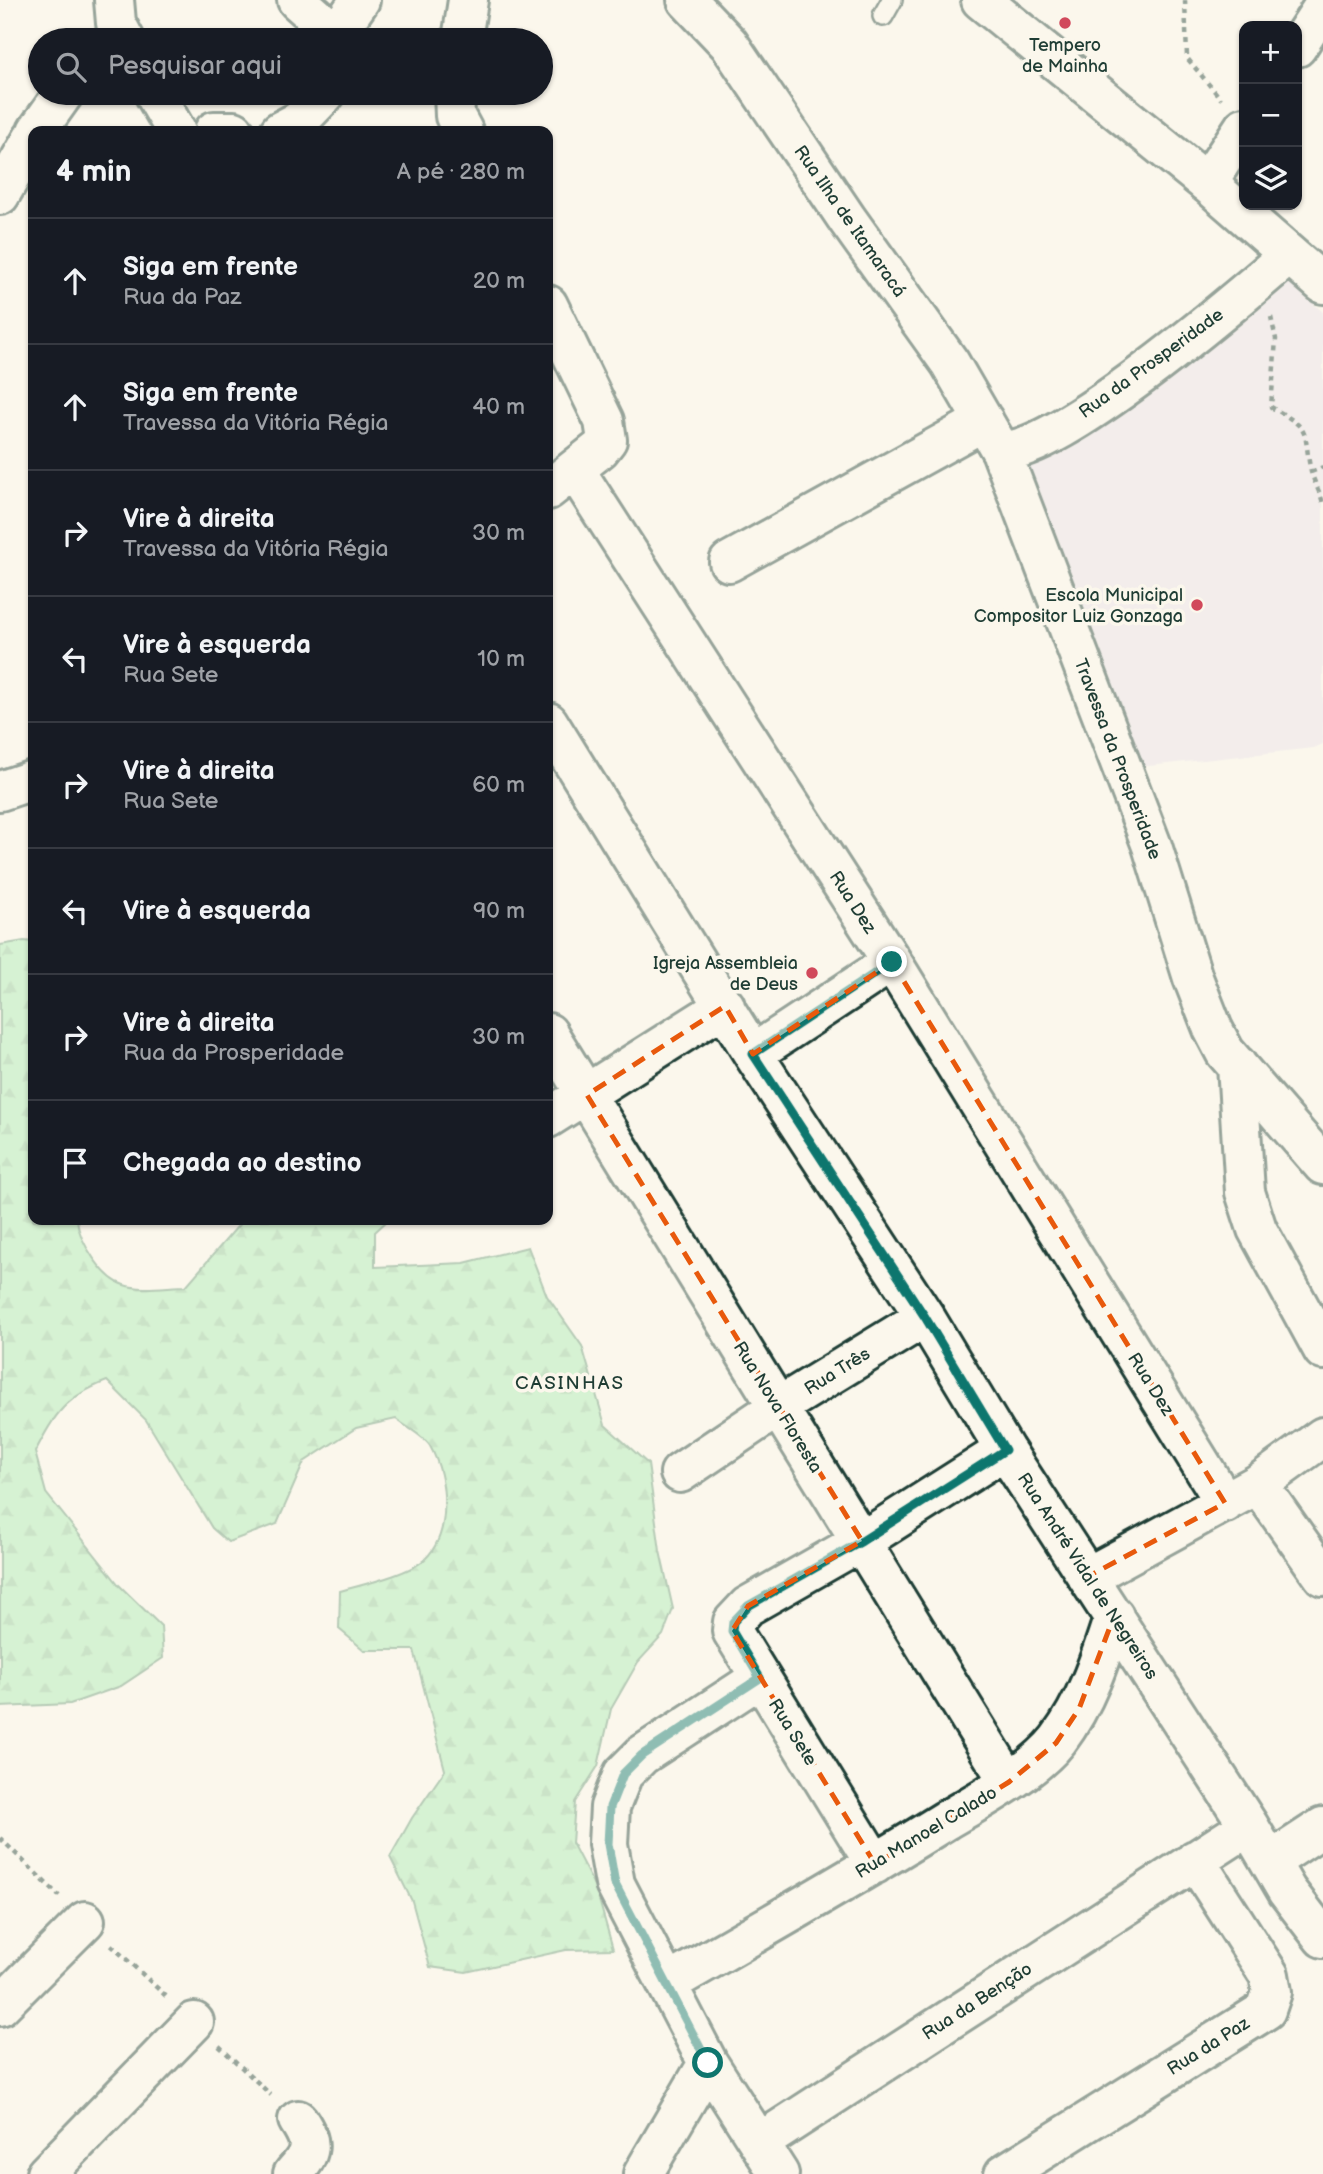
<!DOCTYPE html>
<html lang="pt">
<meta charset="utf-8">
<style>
:root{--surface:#171b24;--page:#242831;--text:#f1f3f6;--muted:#9ea1a6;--line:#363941}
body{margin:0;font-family:"Balsamiq Sans",sans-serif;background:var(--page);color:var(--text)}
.controls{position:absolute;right:21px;top:21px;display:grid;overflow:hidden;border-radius:14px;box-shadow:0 2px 5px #0004}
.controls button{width:63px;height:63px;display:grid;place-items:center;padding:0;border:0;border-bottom:2px solid var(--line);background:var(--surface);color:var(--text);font:35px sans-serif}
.stop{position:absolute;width:21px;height:21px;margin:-16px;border:5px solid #0f766e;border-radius:50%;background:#fff}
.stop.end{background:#0f766e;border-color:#fff;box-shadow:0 2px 7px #0008}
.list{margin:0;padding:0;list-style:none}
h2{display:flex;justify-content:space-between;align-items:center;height:91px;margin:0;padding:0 28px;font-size:30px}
h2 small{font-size:23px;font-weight:400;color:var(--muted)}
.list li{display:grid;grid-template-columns:46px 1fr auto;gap:21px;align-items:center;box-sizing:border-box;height:126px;padding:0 28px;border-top:2px solid var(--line)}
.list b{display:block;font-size:26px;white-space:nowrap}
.list p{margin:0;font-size:23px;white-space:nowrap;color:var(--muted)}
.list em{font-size:23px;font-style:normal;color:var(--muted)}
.icon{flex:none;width:38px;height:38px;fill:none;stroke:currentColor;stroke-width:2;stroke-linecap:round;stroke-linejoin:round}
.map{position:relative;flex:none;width:1323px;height:2174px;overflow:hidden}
.search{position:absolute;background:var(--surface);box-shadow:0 2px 5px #0004;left:28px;top:28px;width:525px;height:77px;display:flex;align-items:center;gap:18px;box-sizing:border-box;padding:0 24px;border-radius:38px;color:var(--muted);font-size:26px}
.panel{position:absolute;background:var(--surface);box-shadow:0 2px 5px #0004;left:28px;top:126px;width:525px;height:1099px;border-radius:14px}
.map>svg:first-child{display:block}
.built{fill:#e9e1e8}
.forest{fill:url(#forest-firs);stroke:#649474;stroke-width:2}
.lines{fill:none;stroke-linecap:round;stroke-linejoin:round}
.service-casing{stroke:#1f3d34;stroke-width:24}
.minor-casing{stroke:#1f3d34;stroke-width:44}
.secondary-casing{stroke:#1f3d34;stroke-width:44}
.path{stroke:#1f3d34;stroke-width:4.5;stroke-dasharray:5 5;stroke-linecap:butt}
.service{stroke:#fbf7ec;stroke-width:19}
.minor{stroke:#fbf7ec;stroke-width:38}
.secondary{stroke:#fbf7ec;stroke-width:38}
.route{stroke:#0f766e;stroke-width:9}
.marked{fill:none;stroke:#e8590c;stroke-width:5;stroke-dasharray:14 9;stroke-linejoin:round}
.poi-dot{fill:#d1495b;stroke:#fbf7ec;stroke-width:2.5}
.labels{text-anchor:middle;stroke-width:7;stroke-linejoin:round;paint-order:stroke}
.poi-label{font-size:18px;fill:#1f3d34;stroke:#fbf7ec;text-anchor:end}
.street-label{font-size:18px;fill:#1f3d34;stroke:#fbf7ec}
.neighbourhood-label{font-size:19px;letter-spacing:2px;fill:#1f3d34;stroke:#fbf7ec}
</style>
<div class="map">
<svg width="1323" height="2174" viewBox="0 0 1323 2174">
<defs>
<pattern id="forest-firs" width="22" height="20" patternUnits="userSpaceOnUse" patternTransform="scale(1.75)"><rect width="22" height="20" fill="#a9eab3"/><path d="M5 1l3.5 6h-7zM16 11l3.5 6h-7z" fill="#91ca9b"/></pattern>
</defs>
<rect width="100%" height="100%" fill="#fbf7ec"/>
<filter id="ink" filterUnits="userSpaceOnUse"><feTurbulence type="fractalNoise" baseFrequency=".0143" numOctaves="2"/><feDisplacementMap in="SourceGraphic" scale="14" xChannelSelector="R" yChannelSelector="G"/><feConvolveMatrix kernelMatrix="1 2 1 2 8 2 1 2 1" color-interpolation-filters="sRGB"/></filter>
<g filter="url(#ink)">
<path class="built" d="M1288,282l35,30v432l-9,4 -174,19 -129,-301z"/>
<path class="forest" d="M24,941l9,1v278h44c2,21 26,59 47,65 17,6 44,1 62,1l57,-66h145l-13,12v35l89,-4 64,-16 19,49 35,50 23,79 43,39 12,87 13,58 -10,26 -25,27 -27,47 -13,57 -23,36 -3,41 24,46 17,60 -47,1 -100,22 -36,-5 -18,-66 -22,-44 22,-39 33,-48 -31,-120h-50l-25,-21 1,-38c21,-6 70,-17 85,-32 28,-27 22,-82 5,-113 -6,-10 -24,-19 -34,-27l-40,9 -52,34 -27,62 -49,18 -16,-14 -66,-108 -39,-39c-42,16 -52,33 -72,71l11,41 73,92 42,41 2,32 -42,28 -51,18 -70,3v-762z"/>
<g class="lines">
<defs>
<path id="service" d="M883,16l9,-16"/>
<path id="minor" d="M114,0l2,23 9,17
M297,0l45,40
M687,0l42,44 118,175 103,144 51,88 151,395 41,132 20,51 12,23 98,113
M337,33l23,-33
M462,40l6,-40
M1297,47l26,-40
M154,93l22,38
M454,93l1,23 8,15
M37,131l27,-38
M214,131h20
M280,131l19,-10 27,-28
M1207,183l37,-56
M0,195l33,-57
M548,305l56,116 3,19 -7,9 -52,41
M1001,451c59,2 239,-154 288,-196
M575,470l317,492 333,541
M729,562l255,-141
M548,722l205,332 172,263 80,133 244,376 -490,317
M0,791l33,-11
M548,1033l461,749
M753,1054l139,-92
M1237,1065l8,127 12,37 66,121
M548,1118l177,-112
M680,1473l98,-66 147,-90
M1258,1484l65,92
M1089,1576l169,-92 65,-47
M760,1678l-118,77 -19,19 -13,33 -2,37 7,40 93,179 71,111
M1249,1826l38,65 36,47
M1271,1861l52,-34
M875,1864l-143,-233 1,-9 15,-16 114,-65 143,-91
M667,1984c94,-54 188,-107 279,-164 34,-20 88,-49 112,-80 28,-37 42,-80 56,-124
M0,2006l85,-85
M46,2174l148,-152
M293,2174c19,-21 21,-30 5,-54
M643,2174l65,-111
M1004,2174l262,-164 6,-18 -3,-17 -74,-115"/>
<path id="secondary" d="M981,0l226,183 116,101"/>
</defs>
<use href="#service" class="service-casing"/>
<use href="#minor" class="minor-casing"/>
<use href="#secondary" class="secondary-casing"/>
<path class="path" d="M1185,0l2,58 34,41
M1271,317l5,22 -5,68c43,24 31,23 40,65 3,10 9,20 12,31
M1311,472l12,-5
M0,1838l59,58
M111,1945l56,52
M219,2046l52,49"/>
<use href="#service" class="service"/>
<use href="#minor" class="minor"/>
<use href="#secondary" class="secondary"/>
</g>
</g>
<g class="lines" filter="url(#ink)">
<path class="route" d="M708,2063l-93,-179 -7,-40 2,-37 13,-33 19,-19 118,-77 -28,-47 1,-9 15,-16 114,-65 143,-91 -80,-133 -172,-263 139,-92"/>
</g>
<path d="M0 0H1323V2174H0ZM892,962l333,541 -136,73 25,40 -35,93 -23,34 -47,39 -134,82 -143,-233 16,-25 114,-65 -275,-446 138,-89 28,48z" fill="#fbf7ec" fill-opacity=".55" fill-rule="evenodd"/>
<path class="marked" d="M892,962l333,541 -136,73 25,40 -35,93 -23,34 -47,39 -134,82 -143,-233 16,-25 114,-65 -275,-446 138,-89 28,48z"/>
<g class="poi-dot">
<circle cx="1065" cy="23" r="7"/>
<circle cx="1197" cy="605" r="7"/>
<circle cx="812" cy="973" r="7"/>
</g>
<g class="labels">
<g class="poi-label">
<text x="1065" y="51" text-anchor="middle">Tempero<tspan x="1065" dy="21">de Mainha</tspan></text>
<text x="1183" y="601">Escola Municipal<tspan x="1183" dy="21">Compositor Luiz Gonzaga</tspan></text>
<text x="798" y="969">Igreja Assembleia<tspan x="798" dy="21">de Deus</tspan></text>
</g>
<g class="street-label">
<text transform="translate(850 221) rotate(55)" y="6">Rua Ilha de Itamaracá</text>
<text transform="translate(1151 363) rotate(-36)" y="6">Rua da Prosperidade</text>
<text transform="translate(1118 759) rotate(69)" y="6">Travessa da Prosperidade</text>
<text transform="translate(853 902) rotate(57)" y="6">Rua Dez</text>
<text transform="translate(837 1371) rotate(-32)" y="6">Rua Três</text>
<text transform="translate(1151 1384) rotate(58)" y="6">Rua Dez</text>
<text transform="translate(778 1407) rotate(58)" y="6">Rua Nova Floresta</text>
<text transform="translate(1088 1576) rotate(57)" y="6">Rua André Vidal de Negreiros</text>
<text transform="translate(793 1732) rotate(58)" y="6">Rua Sete</text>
<text transform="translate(926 1832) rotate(-31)" y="6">Rua Manoel Calado</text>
<text transform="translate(977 2001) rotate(-33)" y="6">Rua da Benção</text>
<text transform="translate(1208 2046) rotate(-32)" y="6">Rua da Paz</text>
</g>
<g class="neighbourhood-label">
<text x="570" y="1389">CASINHAS</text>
</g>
</g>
</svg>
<div class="controls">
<button>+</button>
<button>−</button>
<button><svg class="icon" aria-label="layers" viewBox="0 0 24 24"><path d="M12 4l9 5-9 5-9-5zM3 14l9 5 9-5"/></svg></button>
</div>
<div class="stop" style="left:708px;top:2063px"></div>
<div class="stop end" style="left:892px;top:962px"></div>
<div class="search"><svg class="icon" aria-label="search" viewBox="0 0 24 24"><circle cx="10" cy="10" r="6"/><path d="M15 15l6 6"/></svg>Pesquisar aqui</div>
<section class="panel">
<h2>4 min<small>A pé · 280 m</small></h2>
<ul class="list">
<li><svg class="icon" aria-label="ahead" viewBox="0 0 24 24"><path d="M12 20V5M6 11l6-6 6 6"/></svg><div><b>Siga em frente</b><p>Rua da Paz</p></div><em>20 m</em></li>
<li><svg class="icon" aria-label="ahead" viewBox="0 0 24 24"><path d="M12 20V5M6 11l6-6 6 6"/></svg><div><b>Siga em frente</b><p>Travessa da Vitória Régia</p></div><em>40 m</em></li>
<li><svg class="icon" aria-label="right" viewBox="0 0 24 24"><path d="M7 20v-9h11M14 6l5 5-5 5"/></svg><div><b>Vire à direita</b><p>Travessa da Vitória Régia</p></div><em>30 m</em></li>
<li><svg class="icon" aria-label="left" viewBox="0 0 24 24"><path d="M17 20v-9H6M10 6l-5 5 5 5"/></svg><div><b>Vire à esquerda</b><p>Rua Sete</p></div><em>10 m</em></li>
<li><svg class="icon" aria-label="right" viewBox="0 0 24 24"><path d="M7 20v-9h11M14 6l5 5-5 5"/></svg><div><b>Vire à direita</b><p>Rua Sete</p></div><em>60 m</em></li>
<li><svg class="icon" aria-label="left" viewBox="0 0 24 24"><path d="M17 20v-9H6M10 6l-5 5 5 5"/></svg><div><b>Vire à esquerda</b></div><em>90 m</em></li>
<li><svg class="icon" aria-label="right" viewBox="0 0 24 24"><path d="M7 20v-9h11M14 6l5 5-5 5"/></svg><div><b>Vire à direita</b><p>Rua da Prosperidade</p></div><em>30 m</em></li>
<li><svg class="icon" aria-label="arrive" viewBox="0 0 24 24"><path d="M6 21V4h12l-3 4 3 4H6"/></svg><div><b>Chegada ao destino</b></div></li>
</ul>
</section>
</div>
